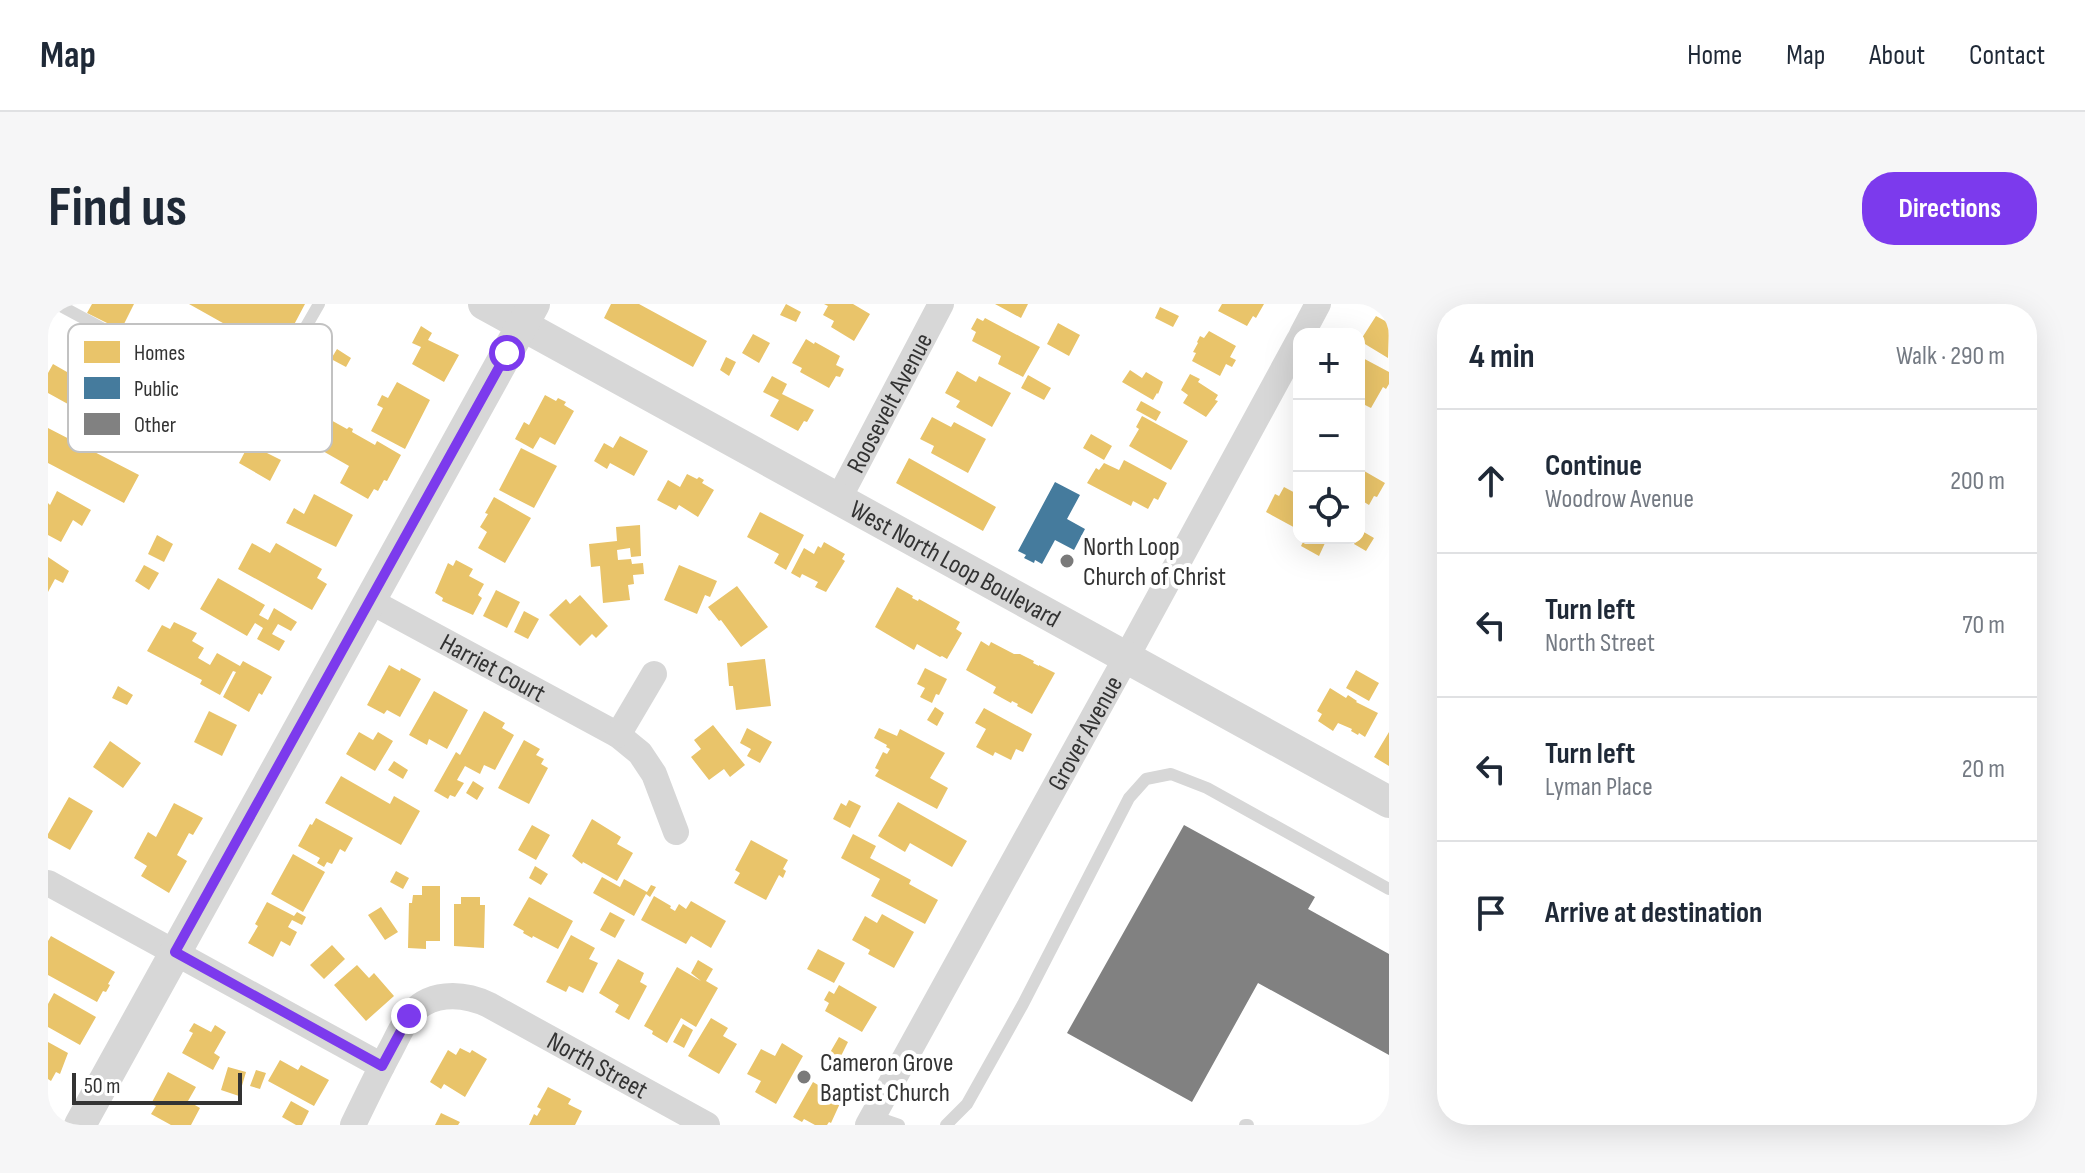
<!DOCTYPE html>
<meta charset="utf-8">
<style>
:root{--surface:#fff;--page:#f6f6f7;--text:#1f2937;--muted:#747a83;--line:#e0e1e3;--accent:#7c3aed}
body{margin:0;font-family:"Sofia Sans Condensed",sans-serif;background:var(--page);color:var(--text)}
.controls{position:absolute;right:24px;top:24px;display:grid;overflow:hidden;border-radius:16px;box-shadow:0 8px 32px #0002}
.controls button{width:72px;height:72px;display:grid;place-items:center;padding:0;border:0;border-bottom:2px solid var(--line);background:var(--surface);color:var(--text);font:40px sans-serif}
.scale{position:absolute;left:24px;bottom:20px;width:170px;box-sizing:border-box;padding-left:8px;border:4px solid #333;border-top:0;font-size:22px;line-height:28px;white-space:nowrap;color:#333;-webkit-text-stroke:6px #fff;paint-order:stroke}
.stop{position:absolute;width:24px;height:24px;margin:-18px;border:6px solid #7c3aed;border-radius:50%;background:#fff}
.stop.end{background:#7c3aed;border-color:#fff;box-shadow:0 2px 8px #0008}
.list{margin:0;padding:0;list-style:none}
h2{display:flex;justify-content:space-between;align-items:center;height:104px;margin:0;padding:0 32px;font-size:34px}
h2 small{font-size:26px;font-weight:400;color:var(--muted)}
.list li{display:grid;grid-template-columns:52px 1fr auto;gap:24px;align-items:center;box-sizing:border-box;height:144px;padding:0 32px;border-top:2px solid var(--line)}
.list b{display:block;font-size:30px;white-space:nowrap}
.list p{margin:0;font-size:26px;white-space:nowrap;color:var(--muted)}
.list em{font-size:26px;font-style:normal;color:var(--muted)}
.icon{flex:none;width:44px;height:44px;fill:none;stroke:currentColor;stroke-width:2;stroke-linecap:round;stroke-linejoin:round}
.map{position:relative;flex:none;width:1341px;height:821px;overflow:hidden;border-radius:32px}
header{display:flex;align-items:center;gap:48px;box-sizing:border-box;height:112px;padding:0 40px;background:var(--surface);border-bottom:2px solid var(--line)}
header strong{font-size:38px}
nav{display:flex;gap:44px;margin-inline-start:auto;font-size:28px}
.intro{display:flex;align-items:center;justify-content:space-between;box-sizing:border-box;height:192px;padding:0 48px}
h1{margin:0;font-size:56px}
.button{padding:20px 36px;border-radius:32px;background:var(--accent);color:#fff;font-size:28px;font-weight:700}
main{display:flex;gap:48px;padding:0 48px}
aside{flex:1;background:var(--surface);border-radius:32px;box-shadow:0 8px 32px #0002}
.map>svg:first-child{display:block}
.homes{fill:#e9c46a}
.public{fill:#457b9d}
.building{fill:#818181}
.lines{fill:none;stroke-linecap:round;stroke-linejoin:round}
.service{stroke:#d7d7d7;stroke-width:12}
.minor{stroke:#d7d7d7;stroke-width:26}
.tertiary{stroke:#d7d7d7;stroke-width:32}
.route{stroke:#7c3aed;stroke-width:10}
.poi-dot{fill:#7a7a7a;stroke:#fff;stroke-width:3}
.labels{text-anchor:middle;stroke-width:8;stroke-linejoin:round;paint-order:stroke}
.street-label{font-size:26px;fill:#333;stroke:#fff}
.poi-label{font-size:26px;fill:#333;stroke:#fff;text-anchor:start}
.key{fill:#fff;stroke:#c2c2c2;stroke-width:2}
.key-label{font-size:22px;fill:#333}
</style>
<header>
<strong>Map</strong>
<nav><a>Home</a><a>Map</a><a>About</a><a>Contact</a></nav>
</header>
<div class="intro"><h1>Find us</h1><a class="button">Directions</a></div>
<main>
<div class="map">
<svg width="1341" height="821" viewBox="0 0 1341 821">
<rect width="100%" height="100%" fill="#fff"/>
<path class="homes" d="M44,0h42l-13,26 -34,-17z
M141,0h116l-53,100 -65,-36 17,-34 34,18 8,-16z
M563,0h28l68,37 -14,26 -89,-49z
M738,0l15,8 -5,10 -16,-7z
M776,0h29l17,10 -16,27 -23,-14 3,-6 -11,-6 5,-9z
M947,0h33l-7,14z
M1174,0h42l-8,14 -3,-2 -6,10 -29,-15z
M1112,3l19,9 -6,11 -18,-9z
M1328,12l13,7 -1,35 -28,-17z
M929,14l6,3 2,-3 55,29 -17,30 -25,-13 3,-8 -29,-15 4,-9 -5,-3z
M1010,19l22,12 -11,21 -22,-12z
M373,22l11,7 -4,7 31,15 -15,27 -32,-18 9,-17 -9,-4z
M1161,27l27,15 -6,11 6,3 -4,7 -6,-3 -6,12 -28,-15 4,-8 -3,-1 5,-9 -1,-1 3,-6 4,2z
M705,30l17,9 -11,20 -17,-10z
M758,35l8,5 1,-2 25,14 -4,9 8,4 -4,8 -4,-1 -7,12 -29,-16 2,-4 -10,-5z
M289,45l14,9 -5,9 -15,-8z
M1311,52l30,16v12l-3,5 -3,-2 -12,21 -12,-6z
M678,53l10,5 -7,14 -9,-6z
M5,60l35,20 -1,2 22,12 8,-15 32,20 -7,13 -8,-4 -12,22 -74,-41v-20z
M1082,66l12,8 4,-6 17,10 -5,12 -1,-1 -4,7 -31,-18z
M909,67l19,11 3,-6 32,17 -19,34 -36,-20 4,-6 -15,-8z
M1142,70l10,5 -2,3 20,13 -3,5 3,1 -12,16 -23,-14 5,-8 -7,-5z
M980,71l23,13 -7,12 -23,-12z
M724,72l15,8 -5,10 32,16 -7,12 -3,-1 -6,10 -28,-15 9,-16 -16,-8z
M349,78l33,18 -25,49 -34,-18 12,-23 -6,-3 5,-10 6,3z
M497,91l11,6 2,-3 8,4 -2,3 10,6 -19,34 -15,-8 -7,12 -18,-10 9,-17 5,3z
M1093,97l20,11 -5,9 -20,-11z
M1094,112l46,25 -17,29 -42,-24 10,-17 -3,-2z
M884,113l19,10 3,-5 32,17 -18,34 -37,-20 3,-7 -14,-7z
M281,115l18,10 2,-2 4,2 -1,3 23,13 2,-4 24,14 -14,26 -3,-1 -6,11 -4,-2 -6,10 -28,-16 9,-17 -35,-20z
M0,124l91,47 -15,28 -76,-40z
M1043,130l21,12 -8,14 -21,-12z
M572,132l28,15 -14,25 -24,-13 -3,6 -13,-8 10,-18 9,5z
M201,140l32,16 -11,21 -31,-18z
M473,144l36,18 -23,42 -35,-18z
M861,154l87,49 -13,24 -87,-48z
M1076,156l43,23 -9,17 -4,-2 -6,11 -15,-8 -2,5 -44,-23 9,-15 3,2 5,-7 15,7z
M1311,164l26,15 -8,14 -3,-1 -5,9 -10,-6z
M639,170l10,5 2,-2 5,3 -2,3 12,7 -16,27 -19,-12 -3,5 -19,-10 11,-20 12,7z
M1236,183l15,8v35l-33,-18 9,-18 4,2z
M9,187l34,19 -9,16 -9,-6 -12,22 -13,-7v-32l2,2z
M266,190l39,21 -17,32 -50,-24 8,-15 10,6z
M446,193l37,21 -26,45 -27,-15 9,-16 -7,-5 8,-13 -3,-1z
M712,208l44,23 -18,35 -12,-7 5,-9 -32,-17z
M592,221l1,31 -10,1 -1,-9 -13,2 1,10 13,-1 1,5 11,-1 1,11 -11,1 1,9 -6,1 2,15 -27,3 -3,-37 -9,1 -2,-23 28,-3 -1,-14z
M1314,227l12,7 -8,13 -12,-7z
M109,231l16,9 -9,18 -16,-8z
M1257,234h11l9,5 -6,13 -18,-10z
M776,238l21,12 -3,5 3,2 -19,31 -11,-5 3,-5 -16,-8 -2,4 -9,-5 13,-25 10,6 4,-8 3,2z
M204,239l18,10 6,-10 46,26 -5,9 10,6 -15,26 -74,-41z
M0,253l21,14 -6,12 -8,-4 -7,13z
M408,256l17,9 -4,7 15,8 -6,11 4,3 -9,17 -31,-14 1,-3 -8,-5 13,-30 5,3z
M96,261l15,8 -10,17 -14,-9z
M631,261l38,16 -7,16 -5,-2 -8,19 -33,-14z
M170,274l47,27 -6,10 9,5 6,-12 23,14 -6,9 -13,-7 -6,10 13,7 -6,10 -22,-12 6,-11 -8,-5 -8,13 -47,-27z
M689,282l31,41 -27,20 -20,-27 -2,1 -11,-14z
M849,283l16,9 -1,2 6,3 1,-2 41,23 -4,7 6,4 -15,26 -5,-3 -2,1 -23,-13 -3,6 -39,-23z
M448,286l24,12 -13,26 -24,-12z
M532,291l28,31 -12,12 -4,-4 -12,12 -31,-31 17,-16 4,5z
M476,307l15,8 -11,20 -14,-7z
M126,318l23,11 -5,8 12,7 -6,10 12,7 7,-12 23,13 3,-5 29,16 -10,18 -3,-2 -10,19 -26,-15 13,-25 -3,-1 -13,24 -20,-11 2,-4 -55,-29 15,-26 8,4z
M933,337l8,5 2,-4 23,12h6l14,7 -1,2 6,3v-1l16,8 -23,41 -15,-8 1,-2 -6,-3 -1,2 -18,-10 3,-6 -30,-17z
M717,355l6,47 -35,4 -3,-24h-4l-2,-23z
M341,361l11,6 1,-3 20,11 -21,38 -13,-7 -3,4 -17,-9z
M877,364l22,11 -8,16 -3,-1 -4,9 -12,-6 5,-9 -8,-4z
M1308,366l23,13 -10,18 -23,-13z
M70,382l15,9 -6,10 -15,-7z
M1282,384l16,10 2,-3 9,6 -1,1 22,11 -13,24 -6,-4 -1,2 -7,-4 1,-2 -14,-6 -5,8 -15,-10 4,-7 -5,-3z
M386,387l34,19 -21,39 -18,-10 -2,6 -18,-10z
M887,403l9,6 -7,13 -10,-6z
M936,404l48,26 -9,18 -7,-3 -5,11 -16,-8 -2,4 -17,-9 10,-18 -11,-6z
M161,407l28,14 -15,31 -28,-14z
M436,407l21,12 -3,5 12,7 -19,35 -11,-5 -4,9 -15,-8 -8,14 7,3 -9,14 -5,-2 -2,4 -14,-8 22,-39 4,3z
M665,421l32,40 -15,12 -6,-8 -15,11 -18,-23 10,-8 -7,-9z
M699,424l25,14 -12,21 -13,-7 4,-7 -11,-6z
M831,424l18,8 3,-7 45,24 -15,25 18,10 -11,21 -62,-33 4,-6 -4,-2 8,-16 4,2 3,-5 -4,-2 1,-2 -13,-7z
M311,428l14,8 5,-8 15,9 -18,30 -29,-17z
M1341,428v34l-15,-9z
M476,436l16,9 -4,6 8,4 -3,5 7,4 -19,36 -31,-16z
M62,437l31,22 -18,25 -30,-21z
M346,457l14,9 -5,9 -15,-9z
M293,472l49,28 4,-8 26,15 -19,34 -76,-42z
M425,477l11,7 -7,12 -11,-7z
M21,493l24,14 -23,39 -22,-12v-4z
M801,496l12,6 -11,22 -17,-9 8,-16 5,3z
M850,498l69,39 -15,26 -42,-24 -5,9 -27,-16z
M126,499l29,15 -10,17 -4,-2 -12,22 10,6 -18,32 -28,-17 6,-10 -13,-8 14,-26 8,5z
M268,514l37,20 -8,14 -5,-3 -8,15 -5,-2 -3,5 -7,-4 3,-5 -22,-12 12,-22 2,1z
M544,515l29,18 -4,7 16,9 -16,28 -34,-19 -1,2 -10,-8z
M484,521l18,10 -14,25 -18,-10z
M805,530l23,12 -6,12 41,22 -2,4 29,16 -13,24 -54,-28 9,-17 -39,-21z
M703,536l37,20 -5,9 3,2 -3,7 -4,-3 -13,25 -32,-17 6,-10 -5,-3z
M245,550l32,18 -22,40 -32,-18z
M487,562l13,8 -7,11 -12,-7z
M348,567l13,7 -6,11 -13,-7z
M554,573l18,10 4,-8 23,13 4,-7 5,2 -6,10 -4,-3 -12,22 -41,-23z
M374,582h18v55h-14v8l-18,-1 1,-45h3l1,-8h9z
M606,592l17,10 -1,2 5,3 4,-7 7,5 5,-8 35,20 -15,27 -20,-12 -5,8 -45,-24z
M413,593h19v8h5l-1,43 -30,-2v-42h7z
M481,593l44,24 -15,28 -25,-13 -1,2 -9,-5 1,-2 -11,-6z
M219,598l27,14 3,-4 9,5 -4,8 -10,-5 -4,7 9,5 -7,14 -9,-5 -8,16 -25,-14 10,-17 -3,-2z
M333,603l17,25 -13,8 -17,-25z
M562,608l15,8 -10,18 -15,-8z
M834,610l32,18 -20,36 -26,-14 2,-4 -18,-10 13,-24 12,7z
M523,631l24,13 -6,11 9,4 -15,30 -14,-7 -3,6 -20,-10z
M3,632l64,36 -7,12 2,1 -4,7 -3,-1 -6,11 -49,-27v-34z
M284,641l13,14 -21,20 -14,-14z
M770,645l27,14 -11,20 -27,-14z
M570,655l26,14 -4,9 7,4 -18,34 -14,-8 4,-7 -20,-12z
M650,656l15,9 -7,12 12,7 -22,39 -15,-9 -14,25 -15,-9 1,-3 -9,-5 33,-59 24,14 -10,-8z
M309,661l12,13 5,-5 20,23 -28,25 -32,-36z
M791,681l38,22 -15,25 -37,-21 4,-8 -5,-3 5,-9 5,3z
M6,689l42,24 -16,28 -32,-18v-23z
M663,714l17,10 -5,8 14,8 -18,30 -31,-18z
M146,719l17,9 4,-7 11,7 -12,21 6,4 -7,13 -31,-17 11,-20 -4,-2z
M635,720l10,6 -9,18 -11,-6z
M791,733l9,5 -10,20 -10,-6z
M0,738l20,11 -8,21 -4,-2 -5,9 -3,-2z
M734,739l21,13 -27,48 -21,-12 6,-11 -14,-7 14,-25 14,7z
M412,744l10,5 2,-3 15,9 -22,38 -21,-13 -3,5 -11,-7 18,-32 8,5z
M232,756l18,10 3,-5 28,15 -15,26 -46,-25z
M180,763l18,5 -7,24 -18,-6z
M208,766l10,3 -6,16 -10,-3z
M120,768l28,15 -8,14 12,7 -9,17h-20l-20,-11 5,-8 -5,-2z
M765,778l29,17 -11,24 -2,-1 -2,3h-12l-11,-6 -2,3 -9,-5z
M500,783l23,12 -3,5 14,7 -7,14h-46l5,-11 3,2 4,-7 -4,-2z
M243,797l18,10 -7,14h-6l-14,-8z
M393,809l19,9 -2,3h-23z"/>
<path class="public" d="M1007,178l25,13 -13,24 18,10 -11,21 -19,-10 -13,24 -7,-4 -1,3 -10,-5 2,-3 -8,-4z"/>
<path class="building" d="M1136,521l131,72 -7,12 81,45v101l-131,-72 -66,119 -125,-69z"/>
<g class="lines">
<path class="service" d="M9,0l197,106h4l61,-106
M825,812l26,9
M898,821l21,-21 56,-100 106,-206 17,-19 25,-5 36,14 182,101
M1197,821h3"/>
<g class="minor">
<path d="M1254,30l16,-30"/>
<path id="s1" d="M790,196l103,-196"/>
<path id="s2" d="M322,297l248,134 22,18 14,21 22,58"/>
<path d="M570,431l36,-61"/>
<path d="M0,579l334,183"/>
<path id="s3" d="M305,821c12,-25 24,-50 37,-74 6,-11 11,-23 18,-33 19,-27 54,-26 81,-13l218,120"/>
<path id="s4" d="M820,821l258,-467 173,-318"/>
</g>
<g class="tertiary">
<path id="s5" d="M436,0l905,498"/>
<path d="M32,821l454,-821"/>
</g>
</g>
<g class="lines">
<path class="route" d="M361,712l-27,50 -207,-114 332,-599"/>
</g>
<g class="poi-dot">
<circle cx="1019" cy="257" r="8"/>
<circle cx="756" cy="773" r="8"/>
</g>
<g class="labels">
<g class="street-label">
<text dy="9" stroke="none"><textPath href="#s1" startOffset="110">Roosevelt Avenue</textPath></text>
<text dy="9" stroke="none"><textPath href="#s5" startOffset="538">West North Loop Boulevard</textPath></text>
<text dy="9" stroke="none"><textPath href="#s2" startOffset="140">Harriet Court</textPath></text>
<text dy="9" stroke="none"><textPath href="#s4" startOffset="448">Grover Avenue</textPath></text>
<text dy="9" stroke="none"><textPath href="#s3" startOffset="334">North Street</textPath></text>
</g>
<g class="poi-label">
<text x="1035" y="251">North Loop<tspan x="1035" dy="30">Church of Christ</tspan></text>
<text x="772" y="767">Cameron Grove<tspan x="772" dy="30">Baptist Church</tspan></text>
</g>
</g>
<rect x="20" y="20" width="264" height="128" rx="12" class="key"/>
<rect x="36" y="37" width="36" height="22" fill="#e9c46a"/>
<rect x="36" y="73" width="36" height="22" fill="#457b9d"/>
<rect x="36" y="109" width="36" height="22" fill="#818181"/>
<g class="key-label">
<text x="86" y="56">Homes</text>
<text x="86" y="92">Public</text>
<text x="86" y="128">Other</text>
</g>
</svg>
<div class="controls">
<button>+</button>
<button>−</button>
<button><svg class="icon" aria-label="locate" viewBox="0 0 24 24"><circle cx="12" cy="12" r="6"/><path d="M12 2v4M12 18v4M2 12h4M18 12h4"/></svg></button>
</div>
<div class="scale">50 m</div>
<div class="stop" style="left:459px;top:49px"></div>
<div class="stop end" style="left:361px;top:712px"></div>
</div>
<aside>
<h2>4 min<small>Walk · 290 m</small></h2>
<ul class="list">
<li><svg class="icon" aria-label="ahead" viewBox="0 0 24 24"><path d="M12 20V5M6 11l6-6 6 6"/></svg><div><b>Continue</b><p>Woodrow Avenue</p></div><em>200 m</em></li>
<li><svg class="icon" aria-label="left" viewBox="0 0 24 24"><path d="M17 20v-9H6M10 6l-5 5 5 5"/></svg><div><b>Turn left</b><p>North Street</p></div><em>70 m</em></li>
<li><svg class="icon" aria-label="left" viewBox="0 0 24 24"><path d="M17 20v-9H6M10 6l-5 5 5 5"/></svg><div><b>Turn left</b><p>Lyman Place</p></div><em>20 m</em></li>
<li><svg class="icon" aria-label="arrive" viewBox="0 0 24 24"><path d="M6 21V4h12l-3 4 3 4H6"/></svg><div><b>Arrive at destination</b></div></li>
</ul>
</aside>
</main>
